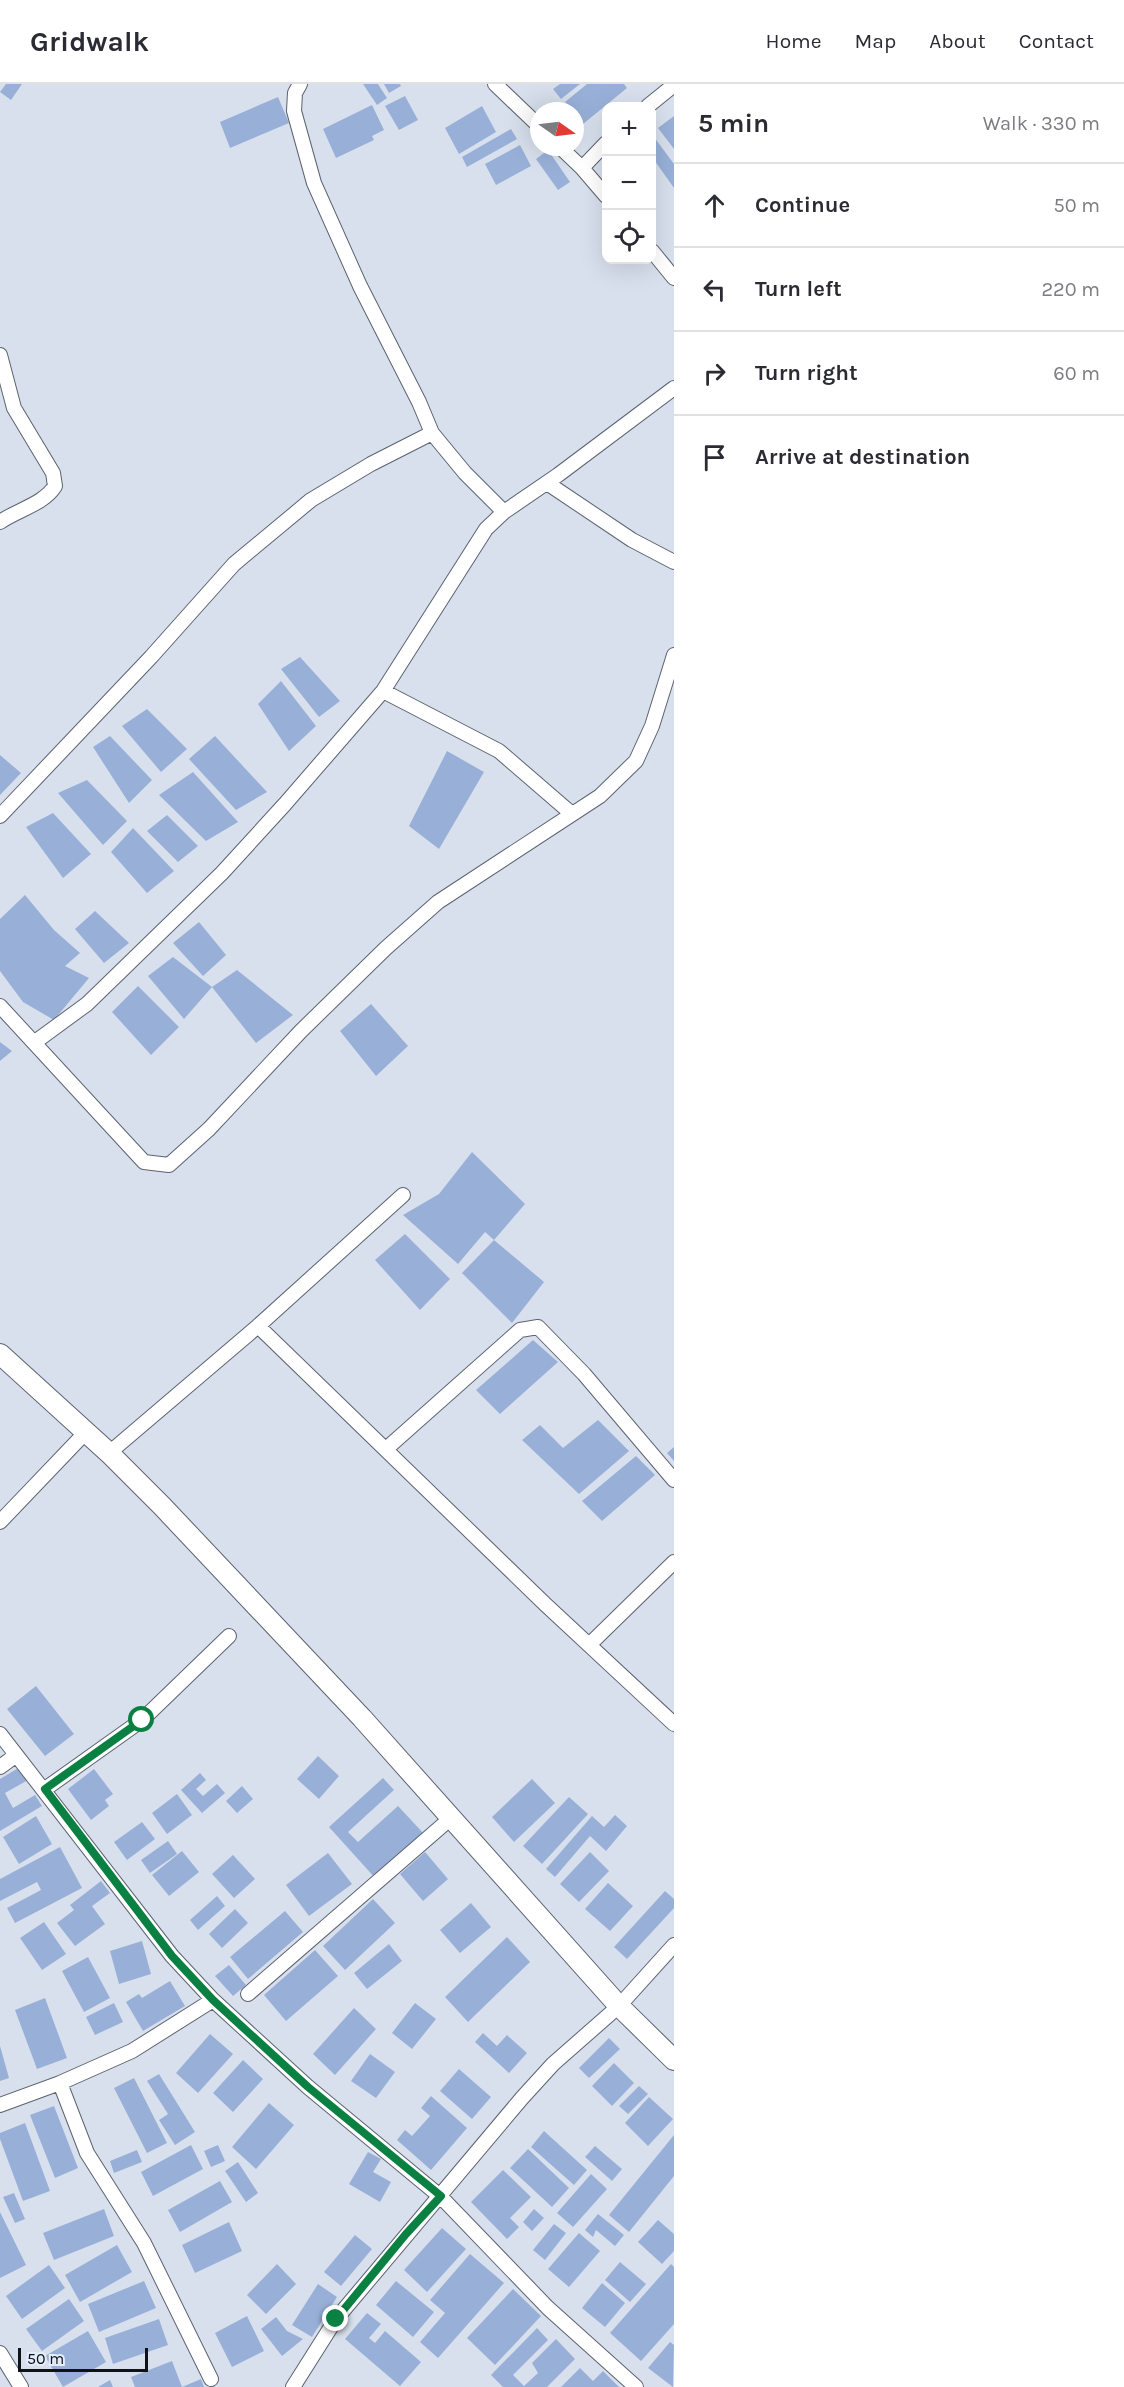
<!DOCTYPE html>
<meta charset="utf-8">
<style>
:root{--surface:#fff;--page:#f7f7f7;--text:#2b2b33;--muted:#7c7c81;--line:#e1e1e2}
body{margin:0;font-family:Karla,sans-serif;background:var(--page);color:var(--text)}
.controls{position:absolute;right:18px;top:18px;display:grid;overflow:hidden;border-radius:12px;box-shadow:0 6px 24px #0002}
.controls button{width:54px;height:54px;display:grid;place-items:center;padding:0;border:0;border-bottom:2px solid var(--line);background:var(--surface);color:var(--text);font:30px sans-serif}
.compass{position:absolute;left:530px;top:18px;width:54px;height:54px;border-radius:50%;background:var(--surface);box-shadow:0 6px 24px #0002;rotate:104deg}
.scale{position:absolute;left:18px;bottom:15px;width:130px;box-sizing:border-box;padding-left:6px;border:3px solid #0f1216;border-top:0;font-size:16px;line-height:21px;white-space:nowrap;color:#0f1216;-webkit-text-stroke:4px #e5edfa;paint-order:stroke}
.stop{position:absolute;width:18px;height:18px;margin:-14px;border:4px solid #0b8043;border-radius:50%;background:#fff}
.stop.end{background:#0b8043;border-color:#fff;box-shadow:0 2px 6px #0008}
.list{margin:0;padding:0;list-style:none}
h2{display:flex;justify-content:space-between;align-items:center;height:78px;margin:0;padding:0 24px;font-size:26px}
h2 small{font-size:20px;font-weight:400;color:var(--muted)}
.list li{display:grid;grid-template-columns:39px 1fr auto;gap:18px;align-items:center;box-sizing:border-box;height:84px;padding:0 24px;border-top:2px solid var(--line)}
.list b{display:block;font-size:22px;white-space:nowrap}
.list em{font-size:20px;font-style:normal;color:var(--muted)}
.icon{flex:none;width:33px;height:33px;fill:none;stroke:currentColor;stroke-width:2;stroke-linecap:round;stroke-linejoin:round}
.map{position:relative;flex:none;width:674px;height:2303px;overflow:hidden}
header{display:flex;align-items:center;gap:36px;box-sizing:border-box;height:84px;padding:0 30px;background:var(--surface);border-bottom:2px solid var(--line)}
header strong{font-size:28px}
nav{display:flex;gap:33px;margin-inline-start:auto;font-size:21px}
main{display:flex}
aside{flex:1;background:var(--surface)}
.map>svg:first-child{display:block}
.building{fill:#98b0d8}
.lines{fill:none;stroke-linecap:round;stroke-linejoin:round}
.minor-casing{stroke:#5c626e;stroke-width:16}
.secondary-casing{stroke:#5c626e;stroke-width:22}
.minor{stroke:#fff;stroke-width:14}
.secondary{stroke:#fff;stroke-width:20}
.route{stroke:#0b8043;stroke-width:8}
</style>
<header>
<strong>Gridwalk</strong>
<nav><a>Home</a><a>Map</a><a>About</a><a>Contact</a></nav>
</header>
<main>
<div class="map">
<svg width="674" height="2303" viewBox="0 0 674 2303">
<rect width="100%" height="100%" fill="#d8e0ed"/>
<path class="building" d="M6,0h16l-11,16 -11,-8z
M363,0h15l9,14 -10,7z
M384,0h16l1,2 -12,7z
M560,0h20l-19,15 -8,-10z
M587,0h37l3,4 -44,36 -8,-13 -10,-9z
M405,12l13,24 -19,10 -14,-24z
M278,13l11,26 -59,25 -10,-26z
M372,21l12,25 -12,6 2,4 -38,18 -13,-29z
M482,22l14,26 -37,22 -14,-26z
M674,32v33l-16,-21z
M511,45l6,10 -50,28 -5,-10z
M654,53l20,27v24l-22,-31v-17z
M520,61l11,21 -35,19 -11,-21z
M548,66l22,32 -12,8 -22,-31z
M300,573l40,44 -21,16 -38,-48z
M281,597l35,45 -27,25 -31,-47z
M147,625l40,40 -26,23 -39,-46z
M110,652l42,44 -23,23 -36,-56z
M215,652l52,56 -31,18 -47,-51z
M447,667l37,21 -45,77 -30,-23z
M0,671l21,18 -21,22z
M193,688l45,50 -32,19 -47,-46z
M87,696l40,41 -24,24 -45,-52z
M53,729l38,41 -28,24 -37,-51z
M167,731l31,31 -20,16 -31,-31z
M133,744l41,43 -27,22 -36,-41z
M25,811l29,35 26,23 -15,13 24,12 -35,42 -31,-18 -23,-31v-52z
M95,827l34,32 -25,20 -29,-34z
M199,838l27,33 -23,21 -30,-33z
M173,873l39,30 -28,32 -36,-43z
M237,886l56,45 -37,28 -44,-56z
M138,902l41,41 -28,28 -39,-43z
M371,920l37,42 -32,30 -36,-45z
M0,958l12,9 -12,10z
M472,1068l53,52 -31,36 -9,-8 -27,32 -55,-49 36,-21z
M405,1150l45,45 -30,31 -45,-50z
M494,1156l50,42 -32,41 -50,-50z
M533,1256l25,22 -58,52 -24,-24z
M598,1336l31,31 -50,43 -57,-54 18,-15 23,23z
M674,1363v14l-7,-8z
M636,1372l19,19 -53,46 -20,-20z
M36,1602l38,48 -29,22 -38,-47z
M318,1672l21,20 -20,23 -22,-20z
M20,1683l8,13 -23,13 8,15 22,-13 7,11 -42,25v-52z
M94,1685l19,25 -8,6 4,6 -18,14 -23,-31z
M200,1689l6,7 -10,9 7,7 14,-12 8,9 -23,20 -21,-23z
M383,1694l11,12 -46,42 10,10 40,-36 27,29 -49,44 -47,-52z
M532,1695l23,24 -41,39 -22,-25z
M242,1702l11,13 -16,14 -11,-12z
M177,1710l15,21 -25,19 -15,-21z
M569,1713l19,17 -46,50 -19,-18z
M615,1731l12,11 -21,25 -16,-15 -35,41 -9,-8 46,-53 12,11z
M36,1732l16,28 -33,20 -16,-27z
M142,1738l13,17 -28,21 -13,-18z
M168,1757l9,13 -27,19 -9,-13z
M60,1763l22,41 -67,35 -8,-15 34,-18 -4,-8 -37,19v-22z
M182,1767l17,21 -30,24 -17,-21z
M425,1768l23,27 -25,22 -23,-27z
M590,1768l19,19 -30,31 -19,-18z
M328,1769l24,31 -43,32 -23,-31z
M233,1771l22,24 -21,19 -22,-24z
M101,1797l9,12 -18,13 13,18 -30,22 -18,-23 17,-13 -4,-5z
M608,1799l25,23 -23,25 -25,-22z
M665,1807l9,8v9l-47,51 -13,-12z
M217,1812l8,10 -27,24 -8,-10z
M373,1815l22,24 -50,47 -22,-24z
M471,1819l20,24 -31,26 -20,-23z
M235,1825l13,14 -26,25 -13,-14z
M285,1827l18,21 -55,47 -18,-22z
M44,1838l22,32 -24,16 -22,-32z
M507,1853l23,25 -62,60 -23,-25z
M142,1857l9,33 -32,10 -9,-33z
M389,1860l13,17 -35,28 -13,-16z
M315,1866l23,26 -52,45 -22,-26z
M88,1873l22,41 -26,14 -22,-41z
M229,1881l17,20 -13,11 -18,-20z
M170,1897l15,25 -42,25 -17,-29 13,-8 3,4z
M45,1914l22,60 -30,11 -22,-59z
M114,1919l9,19 -28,13 -9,-18z
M415,1919l21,16 -24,30 -20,-16z
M354,1924l22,21 -41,46 -22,-21z
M483,1949l14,13 10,-11 20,18 -18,20 -34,-31z
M210,1950l23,20 -35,39 -22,-20z
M609,1954l11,11 -31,29 -10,-10z
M0,1962l9,32 -9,3z
M370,1970l25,18 -19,26 -25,-17z
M243,1976l20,19 -30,33 -20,-19z
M614,1979l20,20 -22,23 -20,-20z
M459,1985l32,28 -19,22 -32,-28z
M159,1990l36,58 -20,13 -16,-25 9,-6 -21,-33z
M134,1994l33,65 -20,10 -33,-65z
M639,2002l9,8 -20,20 -9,-8z
M431,2012l36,32 -36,42 -34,-30 8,-10 7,6 18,-20 -9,-8z
M649,2013l24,22 -25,27 -23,-23z
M269,2019l25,22 -38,44 -24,-22z
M54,2022l24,62 -23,10 -25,-63z
M25,2039l25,68 -27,10 -23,-62v-6z
M544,2047l43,39 -13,15 -43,-38z
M674,2051v41l-45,56 -20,-17z
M191,2061l12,24 -50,27 -12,-24z
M218,2061l7,16 -14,6 -7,-16z
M595,2062l27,23 -10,12 -27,-24z
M528,2065l41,39 -17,19 -42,-39z
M137,2066l5,12 -28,11 -4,-12z
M368,2068l13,7 -8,13 18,10 -11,20 -31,-18z
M238,2078l20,31 -12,9 -21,-31z
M503,2086l28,27 -21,21 9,9 -12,12 -36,-37z
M591,2090l16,15 -34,38 -16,-14z
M220,2097l12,21 -52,30 -12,-22z
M14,2109l11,26 -10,4 -12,-26z
M104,2125l10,27 -60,24 -11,-27z
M534,2125l10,9 -12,13 -9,-9z
M0,2128l26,53 -26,13z
M598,2130l26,21 -9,11 -19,-16 -3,7 -8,-7z
M658,2136l16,14v17l-12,13 -24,-22z
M229,2138l13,29 -47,22 -13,-28z
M554,2140l12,9 -21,27 -12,-10z
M442,2144l24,21 -39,43 -23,-22z
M579,2149l21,18 -31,36 -21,-18z
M355,2151l17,14 -31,37 -17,-14z
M117,2161l15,27 -52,30 -15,-27z
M470,2170l34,29 -66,75 -18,-16 25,-29 -15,-13z
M620,2178l26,22 -16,18 -25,-22z
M277,2180l19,20 -30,30 -19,-19z
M671,2180l3,3v57l-33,37 -31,-28z
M49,2181l16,23 -43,31 -16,-23z
M144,2197l12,27 -57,24 -11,-28z
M396,2197l38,31 -21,25 -37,-32z
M602,2199l23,20 -20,24 -23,-19z
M318,2200l19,13 -25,40 -20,-12z
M513,2205l28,27 -46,49 -28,-27z
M69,2215l15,22 -42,30 -16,-22z
M367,2229l14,11 -12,14 6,5 10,-12 36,31 -21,24 -55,-47z
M247,2232l17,35 -32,16 -17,-34z
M276,2233l11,14 16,8 -21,17 -21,-27z
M159,2235l9,26 -55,19 -8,-26z
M537,2244l11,12 -35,35 11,11 14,-13 -6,-10 24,-24 19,20 -28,28h-44l-12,-12z
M88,2247l18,31 -43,25 -18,-31z
M670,2258l4,3 -1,42 -25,-19z
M172,2277l10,26 19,-8 3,8h-69l-4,-10z
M580,2284l13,13 10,-10 16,16h-58z
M110,2296l3,7h-15z"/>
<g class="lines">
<defs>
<path id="minor" d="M300,0l-5,9 -1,18 20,72 46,103 59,116 13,31 33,40 39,39
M495,0l44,42
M648,22l26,-21
M560,63l22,21 24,28
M582,84l24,-25
M652,167l22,27
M0,271l14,53 39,65 2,13c-11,18 -38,24 -55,36
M547,399l85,57 42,22
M383,607l116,60 73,63
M0,732l151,-159 83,-93 77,-64 60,-36 61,-31
M0,922l144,156 25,3 40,-36 92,-98 85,-83 52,-46 162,-106 36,-35 16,-35 22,-71
M35,958l52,-38 135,-131 63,-69 98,-113 103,-162 18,-17 54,-37 116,-87
M258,1242l288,279 128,119
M386,1365l134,-119 18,-3 46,47 90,106
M109,1369l149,-127 145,-131
M0,1438l86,-90
M589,1561l85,-83
M0,1650l172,222 41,44
M0,1683l15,-11
M45,1705l97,-69 87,-84
M248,1910l203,-176
M60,1999l72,-32 81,-51 95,87 133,110 107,111 88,79
M0,2021l60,-22 27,70 57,90 67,136
M0,2269l21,34
M293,2303l43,-68 186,-221 31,-34 66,-58 55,-61"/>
<path id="secondary" d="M0,1270l109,99 53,53 200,212 257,288 55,54"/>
</defs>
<use href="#minor" class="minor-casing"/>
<use href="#secondary" class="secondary-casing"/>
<use href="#minor" class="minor"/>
<use href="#secondary" class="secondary"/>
</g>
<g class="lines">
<path class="route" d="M142,1636l-97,69 127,167 41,44 95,87 133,109 -35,38 -70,85"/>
</g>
</svg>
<div class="controls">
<button>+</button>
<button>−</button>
<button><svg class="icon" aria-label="locate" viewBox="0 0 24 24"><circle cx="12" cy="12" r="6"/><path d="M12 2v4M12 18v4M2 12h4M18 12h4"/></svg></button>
</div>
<svg class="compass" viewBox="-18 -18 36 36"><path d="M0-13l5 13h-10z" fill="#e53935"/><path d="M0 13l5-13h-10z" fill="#7c7c81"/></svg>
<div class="scale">50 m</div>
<div class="stop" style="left:142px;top:1636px"></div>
<div class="stop end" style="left:336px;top:2235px"></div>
</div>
<aside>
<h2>5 min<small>Walk · 330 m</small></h2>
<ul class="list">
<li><svg class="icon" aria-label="ahead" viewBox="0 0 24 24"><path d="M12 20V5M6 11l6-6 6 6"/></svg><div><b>Continue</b></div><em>50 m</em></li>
<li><svg class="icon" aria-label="left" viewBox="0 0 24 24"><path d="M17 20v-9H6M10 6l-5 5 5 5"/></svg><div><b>Turn left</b></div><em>220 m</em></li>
<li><svg class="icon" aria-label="right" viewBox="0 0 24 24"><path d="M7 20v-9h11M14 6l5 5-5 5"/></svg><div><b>Turn right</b></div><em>60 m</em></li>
<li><svg class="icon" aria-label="arrive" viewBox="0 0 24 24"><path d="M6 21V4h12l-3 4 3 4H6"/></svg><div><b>Arrive at destination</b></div></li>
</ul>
</aside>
</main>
